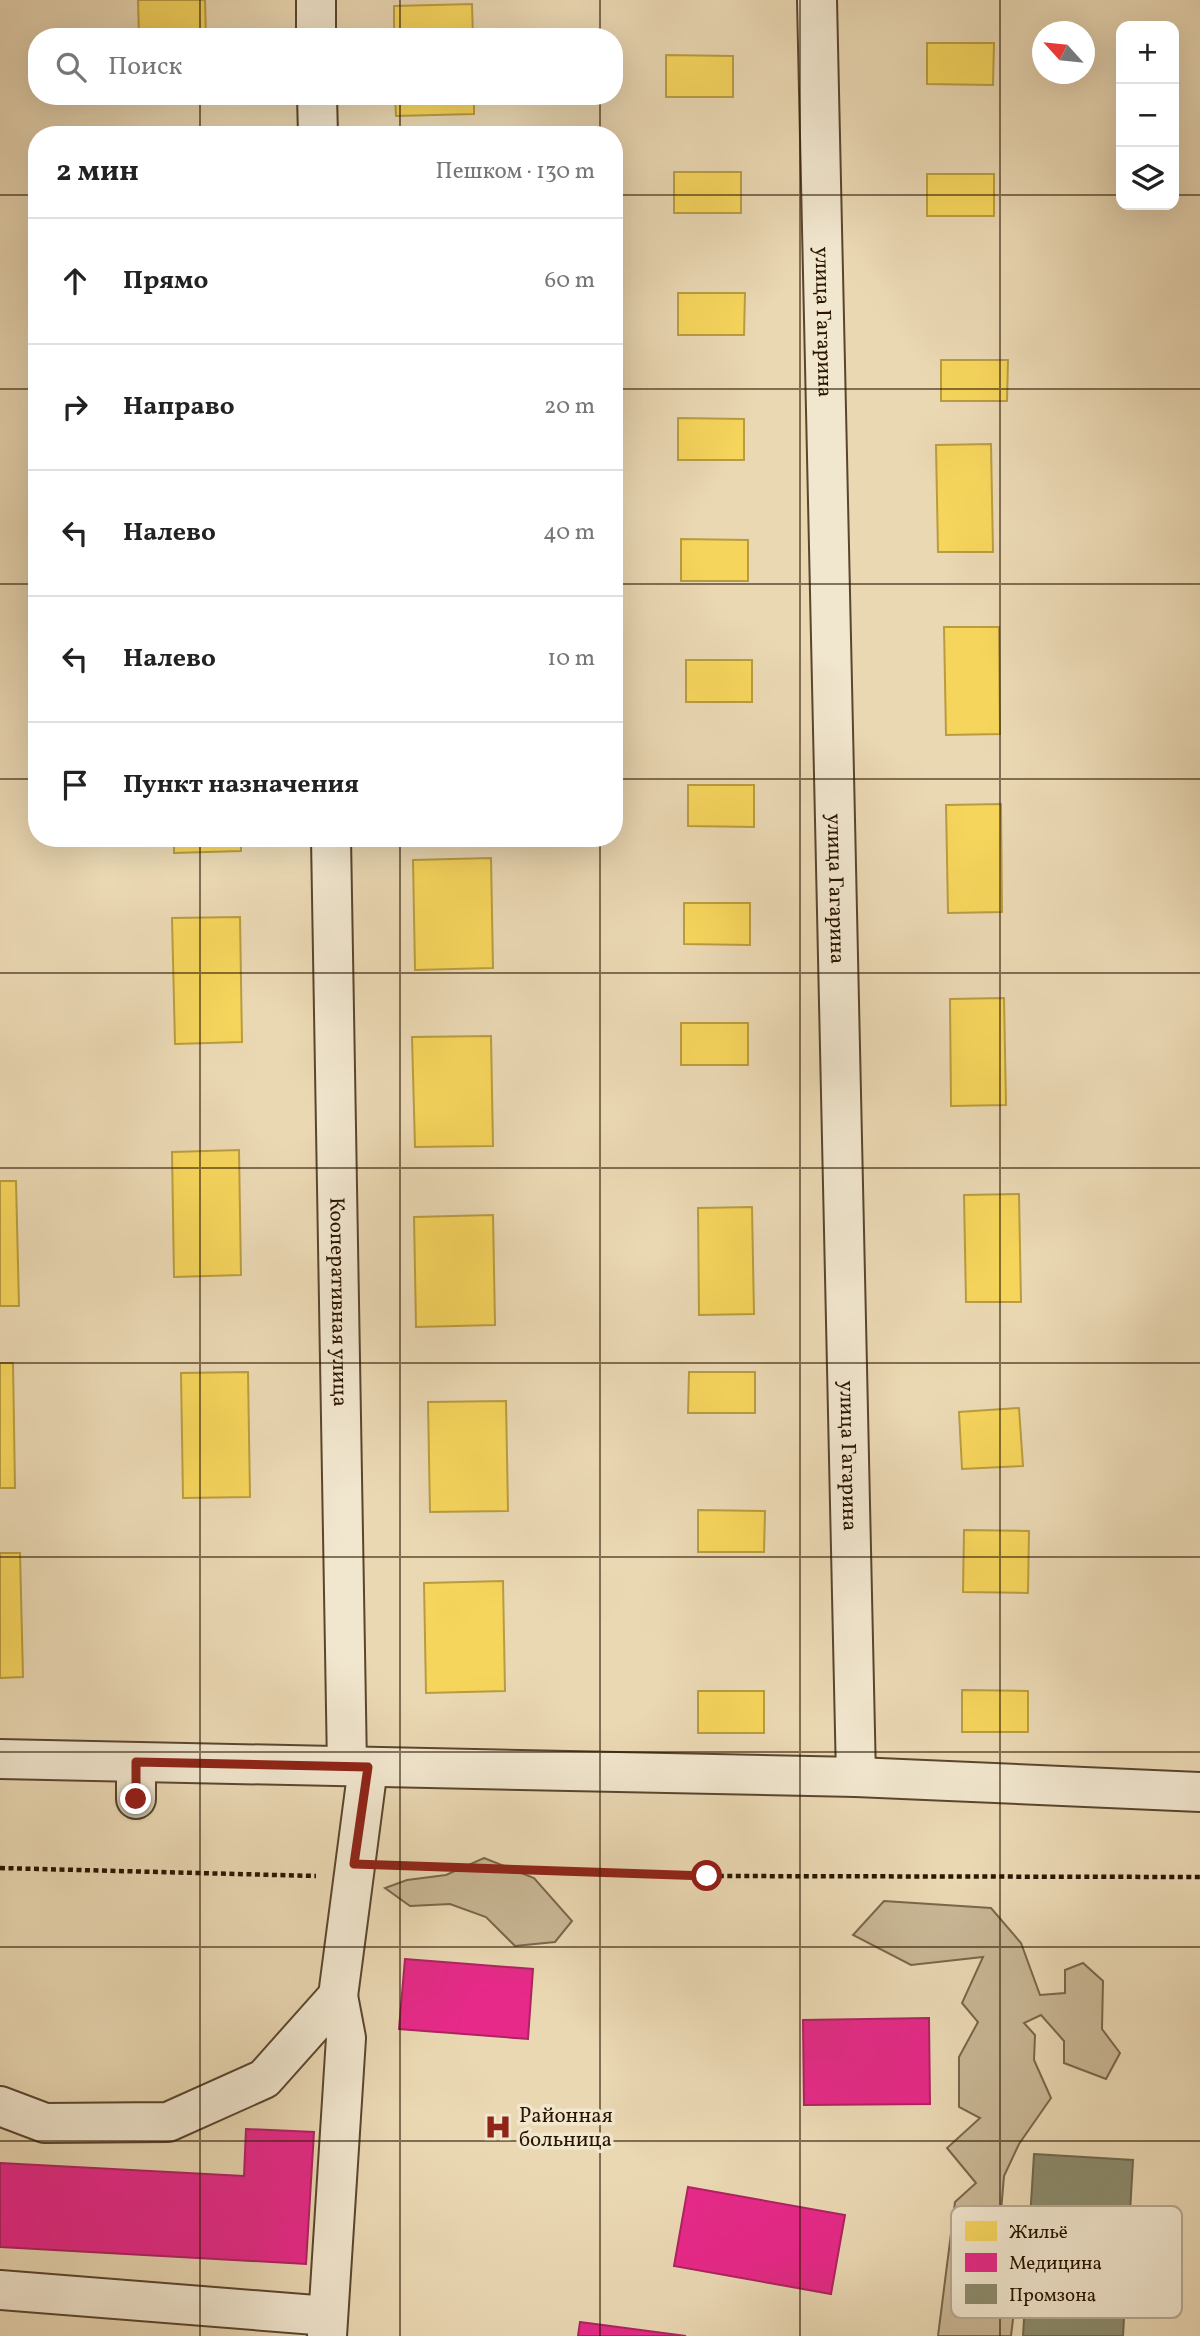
<!DOCTYPE html>
<html lang="ru">
<meta charset="utf-8">
<style>
:root{--surface:#fff;--page:#f6f6f6;--text:#222;--muted:#767676;--line:#e0e0e0}
body{margin:0;font-family:Vollkorn,serif;background:var(--page);color:var(--text)}
.controls{position:absolute;right:21px;top:21px;display:grid;overflow:hidden;border-radius:14px;box-shadow:0 7px 28px #0002}
.controls button{width:63px;height:63px;display:grid;place-items:center;padding:0;border:0;border-bottom:2px solid var(--line);background:var(--surface);color:var(--text);font:35px sans-serif}
.compass{position:absolute;left:1032px;top:21px;width:63px;height:63px;border-radius:50%;background:var(--surface);box-shadow:0 7px 28px #0002;rotate:297deg}
.stop{position:absolute;width:21px;height:21px;margin:-16px;border:5px solid #8f2418;border-radius:50%;background:#fff}
.stop.end{background:#8f2418;border-color:#fff;box-shadow:0 2px 7px #0008}
.list{margin:0;padding:0;list-style:none}
h2{display:flex;justify-content:space-between;align-items:center;height:91px;margin:0;padding:0 28px;font-size:30px}
h2 small{font-size:23px;font-weight:400;color:var(--muted)}
.list li{display:grid;grid-template-columns:46px 1fr auto;gap:21px;align-items:center;box-sizing:border-box;height:126px;padding:0 28px;border-top:2px solid var(--line)}
.list b{display:block;font-size:26px;white-space:nowrap}
.list em{font-size:23px;font-style:normal;color:var(--muted)}
.icon{flex:none;width:38px;height:38px;fill:none;stroke:currentColor;stroke-width:2;stroke-linecap:round;stroke-linejoin:round}
.map{position:relative;flex:none;width:1200px;height:2336px;overflow:hidden}
.search{position:absolute;background:var(--surface);box-shadow:0 7px 28px #0002;left:28px;top:28px;width:595px;height:77px;display:flex;align-items:center;gap:18px;box-sizing:border-box;padding:0 24px;border-radius:28px;color:var(--muted);font-size:26px}
.panel{position:absolute;background:var(--surface);box-shadow:0 7px 28px #0002;left:28px;top:126px;width:595px;height:721px;border-radius:28px}
.map>svg:first-child{display:block}
.green{fill:#c9b795;stroke:#7a664a;stroke-width:2}
.homes{fill:#f6d55c;stroke:#b99c40;stroke-width:2}
.health{fill:#e7298a;stroke:#ae2361;stroke-width:2}
.industry{fill:#8c8c6e;stroke:#6f694d;stroke-width:2}
.lines{fill:none;stroke-linecap:round;stroke-linejoin:round}
.minor-casing{stroke:#5a462d;stroke-width:42}
.path{stroke:#2a1600;stroke-width:4.5;stroke-dasharray:5 3.5;stroke-linecap:butt}
.minor{stroke:#f1e6ce;stroke-width:38}
.route{stroke:#8f2418;stroke-width:9}
.grid{fill:none;stroke:#2a1600;stroke-width:2;stroke-opacity:0.55}
.labels{text-anchor:middle;stroke-width:7;stroke-linejoin:round;paint-order:stroke}
.street-label{font-size:21px;fill:#2a1600;stroke:#f1e6ce}
.poi-label{font-size:21px;fill:#2a1600;stroke:#f1e6ce;text-anchor:start}
.key{fill:#f1e6ce;stroke:#b5a890;stroke-width:2}
.key-label{font-size:19px;fill:#2a1600}
</style>
<div class="map">
<svg width="1200" height="2336" viewBox="0 0 1200 2336">
<rect width="100%" height="100%" fill="#ead8b3"/>
<filter id="stains"><feTurbulence type="fractalNoise" baseFrequency=".00286" numOctaves="4"/><feColorMatrix values="0 0 0 0 .2 0 0 0 0 .09 0 0 0 0 .02 0 0 0 .5 -.17"/></filter>
<radialGradient id="worn" r=".72"><stop offset=".6" stop-color="#630" stop-opacity="0"/><stop offset="1" stop-color="#630" stop-opacity=".3"/></radialGradient>
<path class="green" d="M484,1858l50,20 38,43 -17,21 -40,4 -29,-29 -36,-13 -40,2 -25,-18 22,-8 39,-5z
M884,1901l107,7 30,35 19,52 25,-2v-23l18,-7 20,18 -1,48 18,24 -14,26 -42,-16v-22l-23,-26 -17,8 11,12 -1,25 17,38 -32,46 -15,32 -11,131 22,-5 -4,34h-73l17,-134 21,-19 -29,-35 33,-30 -21,-11v-50l19,-35 -16,-19 21,-46 -72,8 -58,-30z"/>
<path class="homes" d="M138,0h67l1,37h-67z
M472,4l1,33h-79v-31z
M927,43h67l-1,42 -66,-1z
M666,55l67,1v41h-67z
M395,96h79v18l-78,2z
M674,172h67v41h-67z
M927,174h67v42h-67z
M678,293h67l-1,42h-66z
M941,360h67l-1,41h-66z
M678,418l66,1v41h-66z
M991,444l2,108h-55l-2,-107z
M681,539l67,1v41h-67z
M944,627h55l1,107 -54,1z
M686,660h66v42h-66z
M688,785h66v42l-66,-1z
M1001,804l1,108 -54,1 -2,-108z
M174,838h67v13l-67,2z
M491,858l2,110 -78,2 -2,-110z
M684,903h66v42l-66,-1z
M240,917l2,125 -67,2 -3,-126z
M1004,998l2,107 -55,1 -1,-107z
M681,1023h67v42h-67z
M491,1036l2,110 -78,1 -3,-110z
M239,1150l2,125 -67,2 -2,-125z
M0,1181h16l3,125h-19z
M1019,1194l2,108h-55l-2,-107z
M752,1207l2,107 -55,1 -1,-107z
M493,1215l2,110 -79,2 -2,-110z
M0,1363h13l2,125h-15z
M248,1372l2,125 -67,1 -2,-125z
M689,1372h66v41h-67z
M506,1401l2,110 -78,1 -2,-110z
M1019,1408l4,58 -61,3 -3,-57z
M698,1510l67,1 -1,41h-66z
M964,1530l65,1 -1,62 -65,-1z
M0,1553h20l3,124 -23,1z
M503,1581l2,110 -79,2 -2,-110z
M962,1690l66,1v41h-66z
M698,1691h66v42h-66z"/>
<path class="health" d="M405,1959l128,10 -5,70 -129,-10z
M929,2018l1,86 -126,1 -1,-85z
M246,2129l68,3 -8,132 -306,-17v-84l244,13z
M688,2187l157,28 -14,79 -157,-28z
M580,2322l106,14h-108z"/>
<path class="industry" d="M1034,2154l99,6 -10,176h-100z"/>
<g class="lines">
<defs>
<g id="minor">
<path d="M316,0v37"/>
<path id="s1" d="M817,0l39,1777"/>
<path d="M317,96l1,39"/>
<path id="s2" d="M331,838l16,928"/>
<path d="M0,1759l856,18 344,15"/>
<path d="M136,1799v-37"/>
<path d="M0,2106l45,17 123,-1 96,-43 74,-83 30,-229"/>
<path d="M0,2290l328,26"/>
<path d="M327,2336l19,-298 -8,-42"/>
</g>
</defs>
<use href="#minor" class="minor-casing"/>
<path class="path" d="M396,1865l311,11 493,1
M0,1868l316,8"/>
<use href="#minor" class="minor"/>
</g>
<g class="lines">
<path class="route" d="M136,1799v-37l232,5 -14,97 353,12"/>
</g>
<path class="grid" d="M200,0v37M400,0v37M600,0v37M800,0v2336M1000,0v2336M200,96v39M400,96v39M600,96v39M0,195h37M614,195h507M1174,195h26M0,389h37M614,389h586M0,584h37M614,584h586M0,779h37M614,779h586M200,838v1498M400,838v1498M600,838v1498M0,973h1200M0,1168h1200M0,1363h1200M0,1557h1200M0,1752h1200M0,1947h1200M0,2141h1200"/>
<defs>
<symbol id="hospital-bare" viewBox="-9 -9 18 18"><path d="M-5-5h3v3.5h4V-5h3V5h-3V1.5h-4V5h-3Z" fill="#8f2418" stroke="#f1e6ce" stroke-width="2.5" paint-order="stroke"/></symbol>
</defs>
<g fill-rule="evenodd">
<use href="#hospital-bare" x="479" y="2108" width="38" height="38"/>
</g>
<g class="labels">
<g class="street-label">
<text dy="7" stroke="none"><textPath href="#s1" startOffset="322">улица Гагарина</textPath></text>
<text dy="7" stroke="none"><textPath href="#s1" startOffset="889">улица Гагарина</textPath></text>
<text dy="7" stroke="none"><textPath href="#s2" startOffset="464">Кооперативная улица</textPath></text>
<text dy="7" stroke="none"><textPath href="#s1" startOffset="1456">улица Гагарина</textPath></text>
</g>
<g class="poi-label">
<text x="519" y="2122">Районная<tspan x="519" dy="24">больница</tspan></text>
</g>
</g>
<rect x="951" y="2206" width="231" height="112" rx="10" class="key"/>
<rect x="965" y="2221" width="32" height="20" fill="#f6d55c"/>
<rect x="965" y="2253" width="32" height="19" fill="#e7298a"/>
<rect x="965" y="2284" width="32" height="20" fill="#8c8c6e"/>
<g class="key-label">
<text x="1009" y="2238">Жильё</text>
<text x="1009" y="2269">Медицина</text>
<text x="1009" y="2301">Промзона</text>
</g>
<rect width="100%" height="100%" filter="url(#stains)"/>
<rect width="100%" height="100%" fill="url(#worn)"/>
</svg>
<div class="controls">
<button>+</button>
<button>−</button>
<button><svg class="icon" aria-label="layers" viewBox="0 0 24 24"><path d="M12 4l9 5-9 5-9-5zM3 14l9 5 9-5"/></svg></button>
</div>
<svg class="compass" viewBox="-18 -18 36 36"><path d="M0-13l5 13h-10z" fill="#e53935"/><path d="M0 13l5-13h-10z" fill="#767676"/></svg>
<div class="stop" style="left:707px;top:1876px"></div>
<div class="stop end" style="left:136px;top:1799px"></div>
<div class="search"><svg class="icon" aria-label="search" viewBox="0 0 24 24"><circle cx="10" cy="10" r="6"/><path d="M15 15l6 6"/></svg>Поиск</div>
<section class="panel">
<h2>2 мин<small>Пешком · 130 m</small></h2>
<ul class="list">
<li><svg class="icon" aria-label="ahead" viewBox="0 0 24 24"><path d="M12 20V5M6 11l6-6 6 6"/></svg><div><b>Прямо</b></div><em>60 m</em></li>
<li><svg class="icon" aria-label="right" viewBox="0 0 24 24"><path d="M7 20v-9h11M14 6l5 5-5 5"/></svg><div><b>Направо</b></div><em>20 m</em></li>
<li><svg class="icon" aria-label="left" viewBox="0 0 24 24"><path d="M17 20v-9H6M10 6l-5 5 5 5"/></svg><div><b>Налево</b></div><em>40 m</em></li>
<li><svg class="icon" aria-label="left" viewBox="0 0 24 24"><path d="M17 20v-9H6M10 6l-5 5 5 5"/></svg><div><b>Налево</b></div><em>10 m</em></li>
<li><svg class="icon" aria-label="arrive" viewBox="0 0 24 24"><path d="M6 21V4h12l-3 4 3 4H6"/></svg><div><b>Пункт назначения</b></div></li>
</ul>
</section>
</div>
